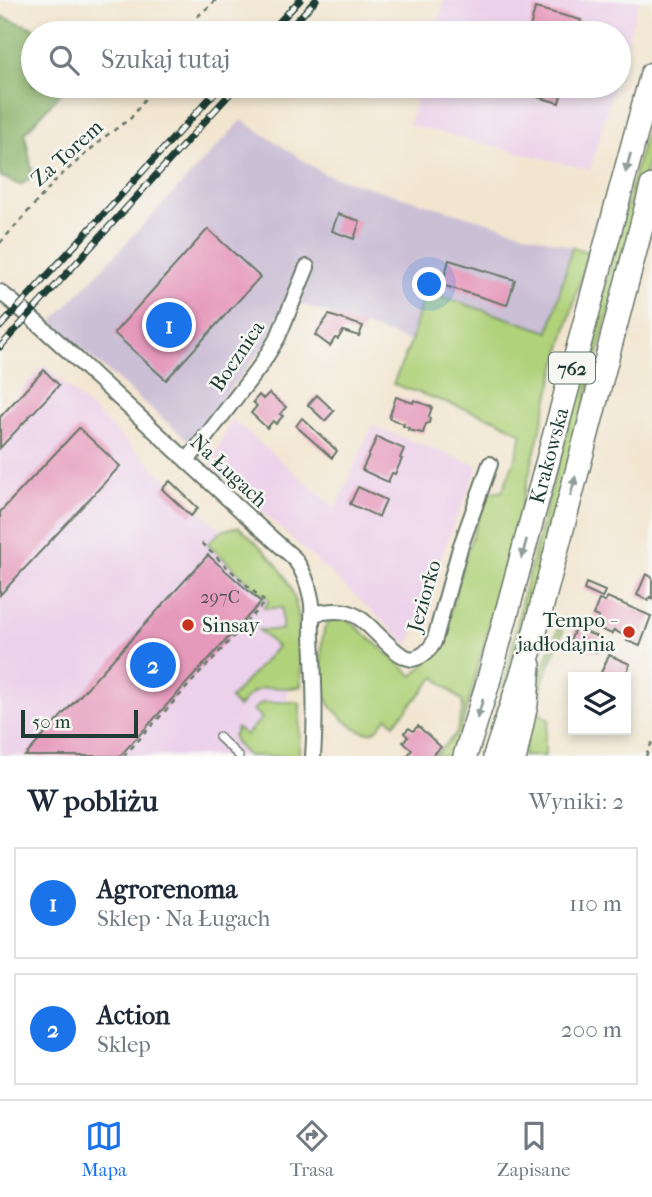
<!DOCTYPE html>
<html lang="pl">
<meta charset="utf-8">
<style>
:root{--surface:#fff;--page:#f6f6f7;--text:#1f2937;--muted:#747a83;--line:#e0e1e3;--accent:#1a73e8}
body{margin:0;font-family:"IM FELL French Canon",serif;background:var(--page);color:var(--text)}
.controls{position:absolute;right:21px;bottom:21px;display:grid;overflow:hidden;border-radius:0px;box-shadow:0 4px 10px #0003}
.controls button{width:63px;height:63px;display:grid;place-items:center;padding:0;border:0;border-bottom:2px solid var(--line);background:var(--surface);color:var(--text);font:35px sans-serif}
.scale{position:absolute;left:21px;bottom:18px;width:117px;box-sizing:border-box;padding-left:7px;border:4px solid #1f3d34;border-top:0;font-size:19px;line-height:24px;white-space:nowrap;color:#1f3d34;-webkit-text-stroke:5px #f6f6f2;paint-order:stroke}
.you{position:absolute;left:430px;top:285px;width:24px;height:24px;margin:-18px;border:5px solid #fff;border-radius:50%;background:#1a73e8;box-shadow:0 0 0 10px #1a73e833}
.badge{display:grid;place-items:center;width:46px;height:46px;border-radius:50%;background:var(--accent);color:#fff;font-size:23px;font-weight:700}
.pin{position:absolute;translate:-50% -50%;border:4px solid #fff;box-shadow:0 2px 7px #0006}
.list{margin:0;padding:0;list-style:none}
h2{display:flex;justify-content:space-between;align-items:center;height:91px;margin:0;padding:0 28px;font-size:30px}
h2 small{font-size:23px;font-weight:400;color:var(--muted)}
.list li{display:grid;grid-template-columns:46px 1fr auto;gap:21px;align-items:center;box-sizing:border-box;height:112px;margin:0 14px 14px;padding:0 14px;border:2px solid var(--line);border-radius:0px}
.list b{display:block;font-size:26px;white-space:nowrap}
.list p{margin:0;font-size:23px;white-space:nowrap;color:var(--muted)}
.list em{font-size:23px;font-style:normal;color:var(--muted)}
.icon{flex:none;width:38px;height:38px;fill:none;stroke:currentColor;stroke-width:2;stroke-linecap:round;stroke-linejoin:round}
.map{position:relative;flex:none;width:652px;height:756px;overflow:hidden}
.search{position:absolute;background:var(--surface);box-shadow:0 4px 10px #0003;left:21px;right:21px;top:21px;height:77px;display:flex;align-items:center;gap:18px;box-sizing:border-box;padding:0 24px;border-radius:38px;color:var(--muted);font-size:26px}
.sheet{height:343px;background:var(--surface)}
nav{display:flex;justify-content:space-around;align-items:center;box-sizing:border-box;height:98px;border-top:2px solid var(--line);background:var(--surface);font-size:19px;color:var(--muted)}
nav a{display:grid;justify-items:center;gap:4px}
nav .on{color:var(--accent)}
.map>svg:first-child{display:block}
.built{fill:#ecd1ea}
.industrial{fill:#cbbfd5}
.green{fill:#b0d27a;stroke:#688857;stroke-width:2}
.forest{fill:#8cb46a;stroke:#56784f;stroke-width:2}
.building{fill:#e69abb}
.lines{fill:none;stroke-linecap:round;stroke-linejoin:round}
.service-casing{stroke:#69786a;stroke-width:10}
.minor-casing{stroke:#69786a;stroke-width:18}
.secondary-casing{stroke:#69786a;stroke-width:24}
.primary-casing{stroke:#69786a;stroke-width:26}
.path{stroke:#69786a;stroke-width:2.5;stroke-dasharray:5 5;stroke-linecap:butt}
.service{stroke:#fff;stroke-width:7}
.minor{stroke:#fff;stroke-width:14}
.secondary{stroke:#fff;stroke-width:21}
.primary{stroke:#fff;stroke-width:23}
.rail-casing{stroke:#1f3d34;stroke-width:7}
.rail{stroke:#f6f6f2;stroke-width:4.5;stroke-dasharray:13;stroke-linecap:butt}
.oneway{fill:#8f9e9a}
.poi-dot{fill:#c8321e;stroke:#f6f6f2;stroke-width:2.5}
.labels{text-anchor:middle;stroke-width:5;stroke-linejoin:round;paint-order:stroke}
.number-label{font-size:18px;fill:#515456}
.shield{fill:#f6f6f2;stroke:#60746d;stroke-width:2}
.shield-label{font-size:19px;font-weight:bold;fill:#1f3d34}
.street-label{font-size:21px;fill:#1f3d34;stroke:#f6f6f2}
.poi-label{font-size:21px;fill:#1f3d34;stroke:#f6f6f2;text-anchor:end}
</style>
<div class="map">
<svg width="652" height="756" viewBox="0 0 652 756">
<rect width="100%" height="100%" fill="#f6f6f2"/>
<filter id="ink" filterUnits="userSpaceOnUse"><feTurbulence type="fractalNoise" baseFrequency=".0143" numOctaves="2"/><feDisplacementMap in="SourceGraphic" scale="14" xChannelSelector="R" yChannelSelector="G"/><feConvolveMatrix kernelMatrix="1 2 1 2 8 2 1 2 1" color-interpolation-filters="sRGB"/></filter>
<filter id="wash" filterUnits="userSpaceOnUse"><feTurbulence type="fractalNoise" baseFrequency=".00686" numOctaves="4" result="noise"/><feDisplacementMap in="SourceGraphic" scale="28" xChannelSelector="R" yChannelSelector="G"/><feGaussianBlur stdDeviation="1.57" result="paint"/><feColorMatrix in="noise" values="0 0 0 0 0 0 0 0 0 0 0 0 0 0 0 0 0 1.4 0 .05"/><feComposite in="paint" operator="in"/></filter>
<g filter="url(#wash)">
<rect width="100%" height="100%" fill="#f2e5cf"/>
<path class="built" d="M444,0h195l-20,69v-36h-184z
M420,86h194l-24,84 -181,-45z
M44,365l249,232 -9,159h-284v-343z
M232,419l104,89 36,-82 106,40 -31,76 -38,103 -199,-181z"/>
<path class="industrial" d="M242,120l82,54 248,73 -23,85 -124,-41 -14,51 -111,-38 -15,-2 -18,41 -78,98 -138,-118z"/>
<path class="green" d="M652,108v39l-146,556 -18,53h-5l21,-67 18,-89z
M572,247l16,5 -33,118 -39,157 -56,206 -4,23h-22l22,-22 7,-27 -1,-6 -27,-24 -41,47 -7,-7c-3,4 -7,10 -11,13 -15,10 -44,-19 -50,-32 -5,-10 -7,-65 1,-74 5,-6 12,-7 19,-6l67,58 21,-21 8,-13 24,-88 22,-61 8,-2 6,1 15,-38 5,-20 -25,-14 -104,-36 18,-42 14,-51 124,41z
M239,527c13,12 28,25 39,39 27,34 22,79 23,120 -15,6 -33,-3 -46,5 -7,4 -12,11 -17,16l-8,-8 47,-52 -18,-17h23v-22h-19l6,-7 -61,-57c9,-11 16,-16 31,-17z
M561,628l2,3 -20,49 -6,28 6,8 6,4 -4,16v20h-22l11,-65 24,-61z
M263,702h33l4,2 -1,52h-51l-13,-13 -2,-7 4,-8 9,7 16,-17 -9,-8z"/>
<path class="forest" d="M0,16l47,17h-14v53h34l-42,47 8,44 -13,8 -20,-9z"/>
<g id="blocks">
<path class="building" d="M535,8l46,12 -4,13 -48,-1z
M525,86h38l-4,17 -36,-10z
M338,214l22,7 -6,18 -22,-8z
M208,229l52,48 -94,103 -52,-47z
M449,260l66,20 -8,25 -65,-20z
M329,315l34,11 -4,10 -16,-5 -5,8 -3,-1 -5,8 -15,-11z
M44,370l15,15 -59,63v-31z
M269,393l17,14 -6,7 3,2 -7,8 -3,-3 -6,7 -16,-15 6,-7 -4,-4 6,-7 4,4z
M317,395l17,16 -9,10 -17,-16z
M396,397l17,6 1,-3 18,7 -3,9 1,3 -1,4 -3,1 -3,9 -15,-3 1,-2 -6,-2 1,-2 -15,-6z
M302,418l35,33 -5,7 -36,-32z
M79,428l41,38 -120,129v-83z
M377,437l27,12 -4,9 2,1 -7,15 -3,-1 -4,9 -26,-12z
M170,481l28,27 -7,8 -29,-27z
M358,487l28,13 -7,17 -29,-13z
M208,555l53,47 -141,154h-95z
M646,574l6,3v22l-2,-2 -2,4 -11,-6z
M586,583l19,8 -3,7 -18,-8z
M607,597l44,19 -11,30 -13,-5 1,-3 -14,-8 -2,4 -17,-7 4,-10 -6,-2 6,-15 6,2z
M575,628l26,10 -5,14 -26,-10z
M609,655l21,9 -3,8 4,1 -3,7 -2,-3h-27z
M418,726l23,21 -9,9h-25l5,-6 -9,-8 5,-5 -4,-4 5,-5 4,3z"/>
</g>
</g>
<g filter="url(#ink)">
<use href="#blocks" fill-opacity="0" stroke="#69786a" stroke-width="2"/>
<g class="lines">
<defs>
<path id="service" d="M219,737l20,19"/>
<path id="minor" d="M0,292c34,26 65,56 96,85 66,60 131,122 198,181 9,12 14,24 17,40 3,13 0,25 1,38 2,40 4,80 1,120
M187,461l74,-96 17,-28 29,-70
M313,614c43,-10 47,5 76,31 8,7 13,12 23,14 11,-2 17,-8 22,-17l26,-94 30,-84"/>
<path id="secondary" d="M516,756l11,-52 3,-39"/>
<g id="primary">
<path id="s1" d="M465,756l22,-70 165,-612"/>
<path d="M495,756l36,-109 121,-461"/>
</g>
</defs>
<use href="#service" class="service-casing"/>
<use href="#minor" class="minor-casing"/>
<use href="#secondary" class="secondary-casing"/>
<use href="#primary" class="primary-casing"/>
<path class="path" d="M186,33l12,-17 18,-16
M0,243l57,-64 49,-43 25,-18 23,-32
M124,756l141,-154 -65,-60
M646,756l6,-14"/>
<use href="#service" class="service"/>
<use href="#minor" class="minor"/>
<use href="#secondary" class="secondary"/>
<use href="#primary" class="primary"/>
<defs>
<path id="rail" d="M269,33l31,-33
M285,33l31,-33
M0,327l221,-241
M0,347l237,-261"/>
</defs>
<use href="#rail" class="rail-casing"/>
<use href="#rail" class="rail"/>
</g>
<defs><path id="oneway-solid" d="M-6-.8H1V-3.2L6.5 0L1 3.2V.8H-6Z" transform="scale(1.75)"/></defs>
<g class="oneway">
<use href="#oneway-solid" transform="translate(628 163) rotate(105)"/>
<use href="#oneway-solid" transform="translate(573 486) rotate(-75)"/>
<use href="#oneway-solid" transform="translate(524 549) rotate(105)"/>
<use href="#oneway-solid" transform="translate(480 709) rotate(107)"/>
</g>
</g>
<g class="poi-dot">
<circle cx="188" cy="625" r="7"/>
<circle cx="629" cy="632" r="7"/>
</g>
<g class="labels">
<g class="number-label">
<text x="220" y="603">297C</text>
</g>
<rect class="shield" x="549" y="352.5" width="46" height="31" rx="5"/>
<g class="shield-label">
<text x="572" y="375">762</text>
</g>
<g class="street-label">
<text transform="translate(67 153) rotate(-42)" y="7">Za Torem</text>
<text transform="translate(237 356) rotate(-56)" y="7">Bocznica</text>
<text dy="7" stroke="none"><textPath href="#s1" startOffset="312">Krakowska</textPath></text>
<text transform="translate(229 471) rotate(43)" y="7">Na Ługach</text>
<text transform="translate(424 596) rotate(-74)" y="7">Jeziorko</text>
</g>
<g class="poi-label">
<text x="615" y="627">Tempo -<tspan x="615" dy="24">jadłodajnia</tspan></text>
<text x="202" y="632" text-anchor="start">Sinsay</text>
</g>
</g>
</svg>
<div class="controls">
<button><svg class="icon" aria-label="layers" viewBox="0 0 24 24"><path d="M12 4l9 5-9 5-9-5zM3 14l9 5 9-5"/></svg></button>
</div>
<div class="scale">50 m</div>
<div class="you"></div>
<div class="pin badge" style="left:169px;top:325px">1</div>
<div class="pin badge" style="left:153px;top:665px">2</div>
<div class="search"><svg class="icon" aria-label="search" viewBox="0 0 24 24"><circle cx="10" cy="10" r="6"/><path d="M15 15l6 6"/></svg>Szukaj tutaj</div>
</div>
<section class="sheet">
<h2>W pobliżu<small>Wyniki: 2</small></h2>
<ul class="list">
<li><span class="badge">1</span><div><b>Agrorenoma</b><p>Sklep · Na Ługach</p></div><em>110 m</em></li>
<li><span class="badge">2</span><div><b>Action</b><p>Sklep</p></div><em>200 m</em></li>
</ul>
</section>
<nav>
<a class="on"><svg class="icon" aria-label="map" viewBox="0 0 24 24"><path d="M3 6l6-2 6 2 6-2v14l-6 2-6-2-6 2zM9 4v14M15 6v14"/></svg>Mapa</a>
<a><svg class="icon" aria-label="directions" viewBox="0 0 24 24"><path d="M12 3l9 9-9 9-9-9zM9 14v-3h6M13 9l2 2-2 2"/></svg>Trasa</a>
<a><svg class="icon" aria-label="saved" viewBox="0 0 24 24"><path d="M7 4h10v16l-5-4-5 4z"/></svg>Zapisane</a>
</nav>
